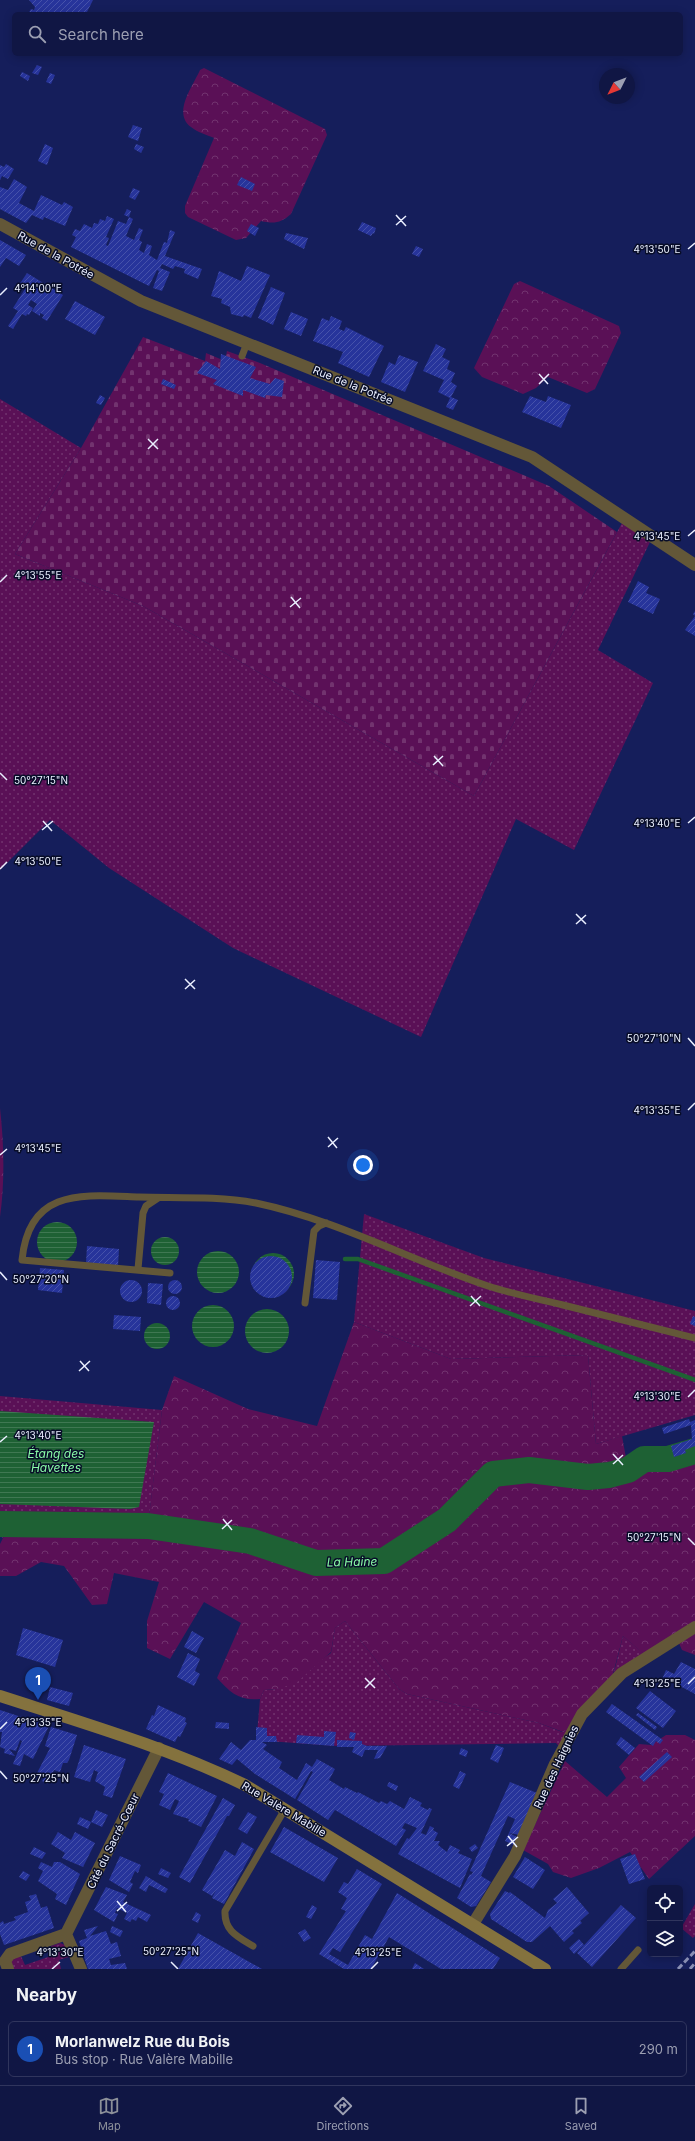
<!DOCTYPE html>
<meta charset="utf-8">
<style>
:root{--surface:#101644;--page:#1e234f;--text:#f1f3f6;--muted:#9c9fb2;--line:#30355d;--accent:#8c9099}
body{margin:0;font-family:Inter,sans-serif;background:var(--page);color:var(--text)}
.controls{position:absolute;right:12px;bottom:12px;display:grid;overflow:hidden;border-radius:6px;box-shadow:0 2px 10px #0003}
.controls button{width:36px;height:36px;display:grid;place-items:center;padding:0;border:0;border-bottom:1px solid var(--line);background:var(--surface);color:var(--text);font:20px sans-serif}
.compass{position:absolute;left:599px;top:68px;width:36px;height:36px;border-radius:50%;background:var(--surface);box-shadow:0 2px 10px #0003;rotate:228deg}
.you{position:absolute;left:363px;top:1165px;width:14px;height:14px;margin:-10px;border:3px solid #fff;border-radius:50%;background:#1a73e8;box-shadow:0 0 0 6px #1a73e833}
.badge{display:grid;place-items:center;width:26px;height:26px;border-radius:50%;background:var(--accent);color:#fff;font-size:13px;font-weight:700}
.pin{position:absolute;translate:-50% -33px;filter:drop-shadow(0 1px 2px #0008)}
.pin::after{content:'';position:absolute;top:21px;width:14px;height:12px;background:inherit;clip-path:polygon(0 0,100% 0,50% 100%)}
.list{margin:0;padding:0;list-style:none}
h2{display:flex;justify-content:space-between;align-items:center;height:52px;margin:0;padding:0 16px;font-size:17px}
h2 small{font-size:13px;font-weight:400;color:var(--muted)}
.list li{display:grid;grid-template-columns:26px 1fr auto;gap:12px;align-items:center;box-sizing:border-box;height:56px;margin:0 8px 8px;padding:0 8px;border:1px solid var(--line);border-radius:6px}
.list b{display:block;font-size:15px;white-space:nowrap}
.list p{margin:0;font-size:13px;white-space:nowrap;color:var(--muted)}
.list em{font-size:13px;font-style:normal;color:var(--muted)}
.icon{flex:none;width:22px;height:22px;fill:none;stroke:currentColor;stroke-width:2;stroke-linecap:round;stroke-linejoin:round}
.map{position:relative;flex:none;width:695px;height:1969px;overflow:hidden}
.search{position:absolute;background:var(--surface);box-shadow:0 2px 10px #0003;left:12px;right:12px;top:12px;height:44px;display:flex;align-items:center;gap:10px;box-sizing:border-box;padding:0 14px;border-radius:6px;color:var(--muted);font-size:15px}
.sheet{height:116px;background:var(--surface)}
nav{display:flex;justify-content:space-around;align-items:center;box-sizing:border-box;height:56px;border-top:1px solid var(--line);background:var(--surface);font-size:11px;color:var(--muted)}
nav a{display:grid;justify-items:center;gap:2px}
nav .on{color:var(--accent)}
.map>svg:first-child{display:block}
.grass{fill:url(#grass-dots)}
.forest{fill:url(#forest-crowns)}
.cemetery{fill:url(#cemetery-stones)}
.water{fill:url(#water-rules)}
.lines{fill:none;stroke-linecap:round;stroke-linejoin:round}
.stream{stroke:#1e6134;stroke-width:4.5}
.river{stroke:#1e6134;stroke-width:26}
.building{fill:url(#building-hatch)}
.lane{stroke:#635738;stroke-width:7}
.street{stroke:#635738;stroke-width:12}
.secondary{stroke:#84723e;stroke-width:12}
.rail{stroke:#898fb4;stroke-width:3;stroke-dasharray:6 3;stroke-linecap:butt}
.ticks{fill:none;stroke:#eaefff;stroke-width:1.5}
.labels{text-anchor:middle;stroke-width:3;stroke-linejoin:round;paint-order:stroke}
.street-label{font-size:11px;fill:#eaefff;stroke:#080d28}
.water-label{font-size:12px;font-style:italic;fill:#89fba7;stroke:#080d28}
.ticks-label{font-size:10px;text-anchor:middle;fill:#eaefff;stroke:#080d28;stroke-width:3;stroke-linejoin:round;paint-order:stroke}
</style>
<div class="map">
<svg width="695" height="1969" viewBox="0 0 695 1969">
<defs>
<pattern id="grass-dots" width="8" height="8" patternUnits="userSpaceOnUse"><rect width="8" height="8" fill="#5a1056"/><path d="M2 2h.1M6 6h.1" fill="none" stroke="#72336f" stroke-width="1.8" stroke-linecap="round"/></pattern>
<pattern id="forest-crowns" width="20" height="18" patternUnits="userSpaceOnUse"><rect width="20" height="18" fill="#5a1056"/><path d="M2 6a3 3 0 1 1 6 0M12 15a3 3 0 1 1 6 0" fill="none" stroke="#72336f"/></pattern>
<pattern id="cemetery-stones" width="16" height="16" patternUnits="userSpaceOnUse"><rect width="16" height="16" fill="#5a1056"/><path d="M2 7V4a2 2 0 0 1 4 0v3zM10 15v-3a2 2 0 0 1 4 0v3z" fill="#72336f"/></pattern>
<pattern id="water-rules" width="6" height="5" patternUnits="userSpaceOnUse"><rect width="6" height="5" fill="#1e6134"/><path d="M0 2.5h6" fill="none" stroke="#3f7852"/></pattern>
<pattern id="building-hatch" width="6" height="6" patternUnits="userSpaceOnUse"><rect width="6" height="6" fill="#27349b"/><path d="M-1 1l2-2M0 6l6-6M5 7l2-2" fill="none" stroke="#4652aa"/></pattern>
</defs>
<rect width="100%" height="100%" fill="#151e5b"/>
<path class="grass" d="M0,399l81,49 -66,106 128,52 331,190 148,-273 28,19 -52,108 55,33 -79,167 -58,-31 -95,218 -188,-89 -124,-80 -59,-48 -50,50z
M364,1214l120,44 211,53v104l-99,29 -8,-89 -137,4 -97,-37z
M0,1396l162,14 -13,107 -127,-1 -2,8 -17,14 -3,-2z
M345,1621l54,68 8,5 132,29 23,9 9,-5 -11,20 -4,-4 -218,3 -71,-5 -10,-7 3,-35 4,-9 13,-1 54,-36 4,-25z
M623,1636l20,17 -30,23z
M695,1904v32l-2,2 -12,-10z
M60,1943l5,2 4,12 -10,3 2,9h-48l-2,-7 1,-4 9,-2 4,9 29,-10 -3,-9z"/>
<path class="forest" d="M204,68l121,61 2,6 -36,79c-10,9 -17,10 -30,7l-15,17 -10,2 -48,-23 -3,-4v-7l29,-68c-7,-3 -17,-6 -23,-11 -19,-14 2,-41 9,-57z
M520,281l99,45 2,7 -26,56 -8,4 -39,-16 -12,11 -13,6 -41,-17 -8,-9 40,-84z
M0,1108c4,36 5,73 0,109z
M354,1322l97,37 137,-4 8,89 26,-8 6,33 2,2 14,-9 36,-2 15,-5v172l-49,29 -23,-20 -13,49 -39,42 -8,5 -24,-9 -132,-29 -8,-5 -54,-68 -10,7 -4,24 -35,31 -19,6 -13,1 -4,9c-21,2 -29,-6 -43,-21l24,-55 -37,-21 -34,57 -23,-11v-27l12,-39 -45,-9 -7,31 -15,1 -28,-39 -23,-4 -25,14h-16v-32l3,-6 17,-14 2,-8h127l13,-106 12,-34 74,33 69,17z
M695,1631v24l-13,-5 -4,-9z
M666,1735h19l10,5v96l-46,43 -19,-27 -31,16 -28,10 -18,-6 -5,-8 -25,-14 42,-89 42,36 19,-19 -7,-11 20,-23 12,1z"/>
<path class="cemetery" d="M143,337l62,24 1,-8 19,8 2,-10 33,12 289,123 68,46 -143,264 -331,-190 -128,-52 66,-106z"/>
<path class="water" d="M37 1242a20 20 0 1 1 40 0a20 20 0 1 1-40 0Z
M151 1251a14 14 0 1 1 28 0a14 14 0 1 1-28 0Z
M197 1272a21 21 0 1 1 42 0a21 21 0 1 1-42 0Z
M252 1274a21 21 0 1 1 42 0a21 21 0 1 1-42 0Z
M192 1326a21 21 0 1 1 42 0a21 21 0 1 1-42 0Z
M245 1331a22 22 0 1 1 44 0a22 22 0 1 1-44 0Z
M144 1336a13 13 0 1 1 26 0a13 13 0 1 1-26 0Z
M0,1411l154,11 -15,85 -9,2 -130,-5z"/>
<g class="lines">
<path class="stream" d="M345,1259h13l337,121"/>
<path class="river" d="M0,1524l148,2 102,15 66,22 68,-2 63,-41 46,-46 36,-4 59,7 21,-2 19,-5 16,-11h24l27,-8"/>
</g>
<path class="building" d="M29,0h64l-7,14h-58l3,-5 3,1 1,-3z
M37,65l5,2 -4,8 -6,-2z
M22,72l8,4 -2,5 -8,-5z
M50,73l5,2 -4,9 -5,-2z
M133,125l9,3 -4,13 -10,-4z
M45,144l8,4 -6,17 -9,-4z
M136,144l8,3 -3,6 -7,-4z
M6,164l8,5 -6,10 -6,-3 -2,4v-15l4,2z
M241,177l14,7 -3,7 -15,-6z
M14,179l13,8 -8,16 15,8 7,-16 21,10 2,-3 9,5 -8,19 -21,-9 -1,3 -11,-5 -6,8 -26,-14v-22l8,3z
M133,188l7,3 -5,9 -6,-3z
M127,209l4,2 -2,6 -5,-2z
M107,216l7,3 -8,18 3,1 -3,7 2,1 10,-25 8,3 3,-7 4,2 -7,17 8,4 5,-12 4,2 -4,10 3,2 -3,8 5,3 3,-9 5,2 -3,9 8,5 7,-18 3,1 3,-13 5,2 -10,24 37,13 -4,10 -14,-6 1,-4 -10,-3 -2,3 -11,-5 -2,4 10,4 -8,19 -9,-3 6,-17 -2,-1 -8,16 -78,-39 5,-10 -4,-2 3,-6 5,2 4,-7 8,4 2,-5 4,1 2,-5 5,2z
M362,222l14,6 -2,6 -1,-1 -2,3 -13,-6z
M251,224l8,4 -4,8 -8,-5z
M286,233l22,5 -4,11 -20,-10z
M0,240l26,15 -7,11 -13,-8 -6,9z
M416,246l7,3 -4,8 -7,-3z
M247,266l23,9 -19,43 -7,-3 -1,2 -12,-3 -1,-7 -9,-4 1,-4 -11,-3 8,-25 22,10z
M27,273l36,22 -16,26 -5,-3 2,-3 -4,-2v3l-8,-5 5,-7 -6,-4 -3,5 5,3 -4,7 -2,-1 -1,2 -4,-2 -9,15 -5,-3 10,-15 -5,-3 12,-19 -6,-4z
M271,287l14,6 -12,32 -15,-7z
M75,301l30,16 -10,18 -30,-16z
M291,312l17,7 -7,17 -17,-7z
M331,316l11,5 -3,8 5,2 2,-4 38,19 -15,31 -31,-14 5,-11 -30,-11 9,-23 7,3z
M436,344l10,5 -4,8 8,4 -3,8 8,4 -4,9 6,4 -6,11 7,3 -5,10 -7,-3 4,-9 -12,-6 6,-12 -21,-9z
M221,354l35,13 -6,11 20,6 5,-6 9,3 -2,16 -16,-2 -1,3 -22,-8v6l-30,-12 4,-4 -20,-7 9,-12 14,8z
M399,355l19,7 -13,30 -24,-10 8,-20 6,3z
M163,379l13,6 -2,4 -13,-5z
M100,395l5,3 -4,7 -5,-2z
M530,396l16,6 2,-6 23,9 -10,23 -39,-16z
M638,581l11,6 -3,6 14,6 -7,15 -25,-12z
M695,611v25l-10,-6 10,-14 -2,-2z
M87,1246l32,3 -1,17 -32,-3z
M250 1277a21 21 0 1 1 42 0a21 21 0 1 1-42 0Z
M316,1260l24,2 -3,38 -24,-2z
M40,1268l24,2 -2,23 -24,-3z
M168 1287a7 7 0 1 1 14 0a7 7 0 1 1-14 0Z
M120 1291a11 11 0 1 1 22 0a11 11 0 1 1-22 0Z
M148,1283l15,1 -2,21 -14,-2z
M166 1303a7 7 0 1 1 14 0a7 7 0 1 1-14 0Z
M114,1315l27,2 -1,14 -27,-2z
M693,1316l2,1v9l-5,-2z
M689,1419l1,3 5,-2v26l-10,4 1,3 -12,4 -3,-11 21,-7 -1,-14 -27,9 -2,-6z
M23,1628l40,12 -8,27 -39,-12z
M192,1631l12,7 -8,15 -12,-6z
M188,1653l12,6 -5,12 5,3 -6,12 -17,-9z
M681,1662l14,7v25l-32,-17 3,-7 8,4z
M50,1687l23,6 -4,13 -22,-6z
M650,1691l26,20 -13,17 -27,-20z
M612,1704l51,36 -3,4 -4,-3 -3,5 -47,-34z
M158,1705l28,13 -1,4 2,1 -7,14 -2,-1 -3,6 -29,-13 6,-14 2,1z
M0,1710l49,16 -16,33 -9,-5 -4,12 -7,-2 9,-23 -2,-1 -4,11 -7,-2 6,7 -11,-3 1,-4 -5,-2 2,-15h-2z
M638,1713l19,14 -2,3 -19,-15z
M216,1722l13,1v6l-14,-1z
M51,1727l26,8 -8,25 -2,3h-4l-3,9 -6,-2 -6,14 -6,-3 2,-3 -8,-3 14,-27 -5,-2z
M256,1727l11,1v8h9l1,6h-15l5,3 -4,4 19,13 -3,6 18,12 9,-17 6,4 5,-8 18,10 -6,11 15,9 1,-2 12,6 1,-1 21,11 2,-2 6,3 3,-3 14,8 6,-12 12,6 -2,3 8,4 1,-2 3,1 -11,24 5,2 4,-9 4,2 -1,2 5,3 -4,8h6l-2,4 9,7 3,-7 10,5 -2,3 14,6 -12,29 -62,-34 9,-16 2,1 8,-11 -12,-5 -3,5 4,2 -10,16 -61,-36 -7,10 -31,-20 16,-28 -2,-1 -16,28 -40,-25 -18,-15 -5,6 -13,-6 12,-17 10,8 9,-10h6z
M324,1731l12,1 -2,14 -38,-3 1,-8 27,2z
M350,1732l6,1 -2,7 -5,-2z
M621,1737l14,11 -6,7 -13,-11z
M337,1740l25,1v3l5,2h20l-7,12 -6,1 4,-9h-13l-3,7 -10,-5 2,-5h-17z
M84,1745l42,14 -14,39 -9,-3 2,-8 -10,-6 3,-9 -4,-2 -4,12 -16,-5z
M496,1745l8,3 -6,15 -8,-4z
M461,1748l7,3 -2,6 -7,-3z
M667,1752l5,5 -28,25 -5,-5z
M460,1771l6,3 -7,15 -6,-3z
M168,1773l49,23 -16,31 -13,-6 1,-2 -16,-5 6,-13 -4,-2 -5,11 -11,-5 5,-11 -5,-2z
M389,1782l9,4 -2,5 -9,-5z
M510,1782l27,11 -17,42 -11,-2 6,-14 -7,-3 -27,60 10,6 -15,24 -5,1 -14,-9 13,-24 1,1 2,-3 -3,-1z
M223,1798l12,7 -6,11h-2l-37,67 -11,-6z
M96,1810l12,5 -6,12 -11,-5z
M248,1812l9,5 -10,17 -9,-5z
M80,1817l11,5 -3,7 -11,-5z
M284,1827l54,31 -14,24 -54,-30z
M58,1832l13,8 4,-8 20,11 -12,24 -21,-9 3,-5 -14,-9z
M509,1833l8,4 -3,8 -9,-4z
M242,1842l12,7 -30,55 -12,-6 4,-8 -4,6 -10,-6 23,-40 10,6z
M475,1844l3,4 -6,4 -3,-4z
M34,1847l12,6 -4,6 -12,-5z
M635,1854l10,25 -16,5 -9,-25z
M120,1856l21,9 -3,8 -3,-2 -5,11 3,2 -4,8 -20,-12z
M525,1857l20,13 -12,19 -20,-12z
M41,1862l11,5 2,-5h6l20,12 -14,31 -11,-6 2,-5 -19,-13 5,-10 -5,-3z
M161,1868l10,5 -3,5 -10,-4z
M357,1869l25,15 -42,68 -7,-4 -4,6 19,11 17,-30 7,4 25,-46 103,65 -7,11h-52l-52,-32 -18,32h-27l-25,-15 27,-43 -5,-2 6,-11 -9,-6 6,-10 4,2z
M23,1871l7,4 -4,6 -7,-4z
M146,1876l22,13 -3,4 -16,-8 -3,7 -7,-4z
M106,1887l21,8 -4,7 28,13 -4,7 -9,-5 -2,4 -4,-2 -2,3 -6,-3 3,-6 -10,-5 -2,5 3,1 -4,8 -20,-12z
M567,1887l22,26 -9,8 2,2 -10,8 2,2 -10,9 -14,-16 -18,16h-5l-36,-23 -1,-5 15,-23 4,2 1,-1 35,26 3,-8 9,-7 -4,-4z
M36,1894l5,14 6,-2 7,22 -50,17 -4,-11v-11l3,-2 1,3 12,-4 -2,-3 14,-5 -3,-10 6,-2 -2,-4z
M312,1905l5,3 -6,11 -5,-2z
M621,1905l15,13 -44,49 -15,-14z
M196,1912l5,3 -3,8 -6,-3z
M98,1926l-8,10 16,-5 5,13 6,-2 4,14 -12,3 2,6 14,-2 2,6h-39l-9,-28 8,-3 -3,-8z
M112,1926l11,5 -3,6 -10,-5z
M305,1929l6,9 -7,4 -6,-9z
M198,1933l7,4 57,32h-84z
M579,1939l5,6 -10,9 -5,-6z
M415,1963l9,6h-12z"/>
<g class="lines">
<path class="lane" d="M242,356l5,-13
M138,1269l5,-56 3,-7 12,-8
M170,1273l-148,-13c7,-73 62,-65 117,-63 39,1 79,-1 117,6 81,17 154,57 232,83 25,8 50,13 75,19 44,11 88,22 132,33
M305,1303l9,-72 5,-5 7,-3
M253,1946c-15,-9 -29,-15 -28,-35l60,-102
M621,1969l17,-19"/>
<path class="street" d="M0,224l141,77 391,156 163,108
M473,1924l42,-68 40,-92 27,-50 40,-41 73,-46
M66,1934l15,35
M8,1969l-3,-8 5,-7 56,-20 93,-186"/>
<path class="secondary" d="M0,1696c83,27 166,51 245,89l300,184"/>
<path class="rail" d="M678,1969l17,-18
M690,1969l5,-6"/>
</g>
<path class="ticks" d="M396,215l10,11M396,225l10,-9M688,249l7,-6M0,295l7,-7M539,374l9,10M539,384l10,-10M148,439l10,10M148,449l10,-10M688,536l7,-6M0,582l7,-7M291,597l9,11M290,607l11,-9M434,756l9,10M433,765l10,-9M0,773l7,7M43,821l9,10M688,823l7,-6M42,830l11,-9M0,869l7,-7M576,914l10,10M576,924l10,-9M185,979l10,10M185,989l10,-9M688,1038l7,8M688,1110l7,-7M328,1137l9,11M328,1147l10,-9M0,1155l7,-6M0,1272l7,8M471,1296l9,10M470,1306l11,-10M80,1361l9,10M79,1371l11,-10M688,1397l7,-7M0,1442l7,-6M613,1454l10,11M613,1464l10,-9M223,1519l9,11M222,1529l10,-9M688,1538l7,7M365,1678l10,10M688,1684l7,-7M365,1688l10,-10M0,1729l7,-7M0,1771l7,8M508,1836l9,11M507,1846l11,-9M117,1901l9,11M117,1911l10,-9M171,1962l7,7M52,1969l8,-7M371,1969l7,-7"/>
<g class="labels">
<g class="street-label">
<text transform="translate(56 255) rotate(29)" y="4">Rue de la Potrée</text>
<text transform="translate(353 385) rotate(22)" y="4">Rue de la Potrée</text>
<text transform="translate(556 1767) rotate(-65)" y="4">Rue des Haignies</text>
<text transform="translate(284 1809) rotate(31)" y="4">Rue Valère Mabille</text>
<text transform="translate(113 1841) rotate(-64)" y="4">Cité du Sacré-Cœur</text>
</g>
<g class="water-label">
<text x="56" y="1458">Étang des<tspan x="56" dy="14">Havettes</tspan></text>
<text transform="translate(352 1562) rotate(-1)" y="4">La Haine</text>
</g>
</g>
<g class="ticks-label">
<text x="657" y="253">4°13'50"E</text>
<text x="38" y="292">4°14'00"E</text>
<text x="657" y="540">4°13'45"E</text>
<text x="38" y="579">4°13'55"E</text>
<text x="41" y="784">50°27'15"N</text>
<text x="657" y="827">4°13'40"E</text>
<text x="38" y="865">4°13'50"E</text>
<text x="654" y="1042">50°27'10"N</text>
<text x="657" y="1114">4°13'35"E</text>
<text x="38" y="1152">4°13'45"E</text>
<text x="41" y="1283">50°27'20"N</text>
<text x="657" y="1400">4°13'30"E</text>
<text x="38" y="1439">4°13'40"E</text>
<text x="654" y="1541">50°27'15"N</text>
<text x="657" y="1687">4°13'25"E</text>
<text x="38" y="1726">4°13'35"E</text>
<text x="41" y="1782">50°27'25"N</text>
<text x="171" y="1955">50°27'25"N</text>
<text x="60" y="1956">4°13'30"E</text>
<text x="378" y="1956">4°13'25"E</text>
</g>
</svg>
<div class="controls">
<button><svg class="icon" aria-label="locate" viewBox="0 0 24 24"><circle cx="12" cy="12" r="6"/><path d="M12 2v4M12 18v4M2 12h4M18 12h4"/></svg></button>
<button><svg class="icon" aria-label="layers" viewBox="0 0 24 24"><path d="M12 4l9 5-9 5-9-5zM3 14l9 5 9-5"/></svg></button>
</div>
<svg class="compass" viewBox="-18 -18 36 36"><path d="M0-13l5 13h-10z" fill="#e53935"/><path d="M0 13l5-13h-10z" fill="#9c9fb2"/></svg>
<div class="you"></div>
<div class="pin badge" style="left:38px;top:1700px;background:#1a4fb4">1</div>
<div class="search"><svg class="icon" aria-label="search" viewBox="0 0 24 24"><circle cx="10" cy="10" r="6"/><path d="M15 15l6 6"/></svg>Search here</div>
</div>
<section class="sheet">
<h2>Nearby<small></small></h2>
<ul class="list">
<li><span class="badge" style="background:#1a4fb4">1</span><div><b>Morlanwelz Rue du Bois</b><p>Bus stop · Rue Valère Mabille</p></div><em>290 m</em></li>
</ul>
</section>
<nav>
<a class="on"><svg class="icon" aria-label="map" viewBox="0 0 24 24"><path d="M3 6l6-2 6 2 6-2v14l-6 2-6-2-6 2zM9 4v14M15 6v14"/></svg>Map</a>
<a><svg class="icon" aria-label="directions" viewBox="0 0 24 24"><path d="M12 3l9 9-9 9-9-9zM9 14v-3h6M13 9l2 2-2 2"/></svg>Directions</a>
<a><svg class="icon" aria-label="saved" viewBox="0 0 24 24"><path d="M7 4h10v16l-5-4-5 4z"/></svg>Saved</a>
</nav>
